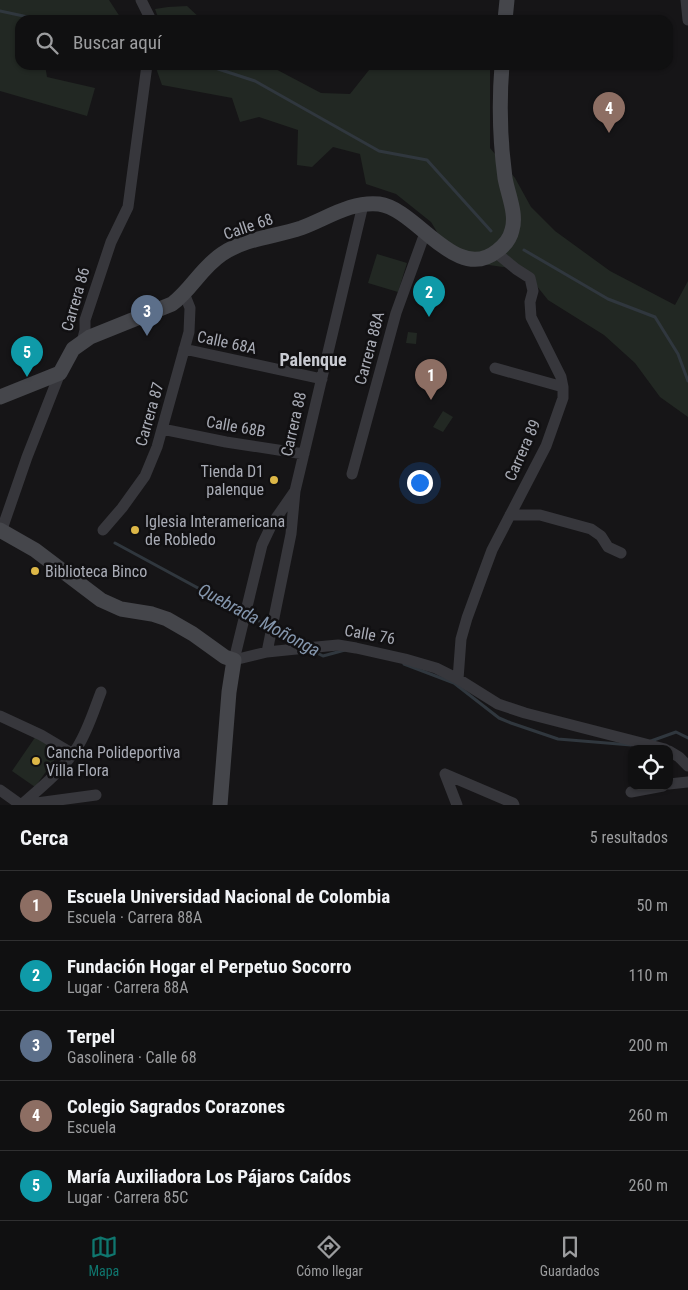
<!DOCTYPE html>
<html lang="es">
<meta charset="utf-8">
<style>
:root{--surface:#101011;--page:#19191a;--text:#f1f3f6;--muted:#9c9d9f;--line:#303031;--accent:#0f766e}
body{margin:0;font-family:"Roboto Condensed",sans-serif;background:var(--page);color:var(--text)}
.controls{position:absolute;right:15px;bottom:15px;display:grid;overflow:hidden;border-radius:10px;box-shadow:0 1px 4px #0004}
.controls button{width:45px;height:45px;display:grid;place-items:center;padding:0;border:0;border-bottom:1px solid var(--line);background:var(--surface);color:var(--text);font:25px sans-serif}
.you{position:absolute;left:419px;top:482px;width:18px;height:18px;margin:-12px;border:4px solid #fff;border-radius:50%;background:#1a73e8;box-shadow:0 0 0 8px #1a73e833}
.badge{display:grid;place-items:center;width:32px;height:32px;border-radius:50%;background:var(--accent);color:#fff;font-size:16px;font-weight:700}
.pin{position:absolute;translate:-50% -41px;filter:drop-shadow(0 1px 2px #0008)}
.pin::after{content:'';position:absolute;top:26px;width:18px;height:15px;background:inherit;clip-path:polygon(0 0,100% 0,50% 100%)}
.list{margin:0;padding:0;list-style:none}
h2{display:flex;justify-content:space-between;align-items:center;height:65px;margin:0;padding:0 20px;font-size:21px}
h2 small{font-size:16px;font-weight:400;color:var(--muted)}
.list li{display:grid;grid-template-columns:32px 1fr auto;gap:15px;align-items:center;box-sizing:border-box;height:70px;padding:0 20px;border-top:1px solid var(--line)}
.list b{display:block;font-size:19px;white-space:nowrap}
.list p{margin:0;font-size:16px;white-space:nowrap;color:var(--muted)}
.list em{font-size:16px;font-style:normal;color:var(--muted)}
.icon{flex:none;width:28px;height:28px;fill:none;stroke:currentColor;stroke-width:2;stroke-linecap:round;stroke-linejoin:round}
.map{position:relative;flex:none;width:688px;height:805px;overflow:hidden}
.search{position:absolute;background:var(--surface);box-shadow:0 1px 4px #0004;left:15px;right:15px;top:15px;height:55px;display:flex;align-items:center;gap:12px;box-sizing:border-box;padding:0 18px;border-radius:15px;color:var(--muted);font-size:19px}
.sheet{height:415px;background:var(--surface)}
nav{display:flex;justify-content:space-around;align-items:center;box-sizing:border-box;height:70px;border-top:1px solid var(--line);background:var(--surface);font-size:14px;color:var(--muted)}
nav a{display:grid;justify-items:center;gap:2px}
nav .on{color:var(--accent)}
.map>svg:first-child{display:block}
.green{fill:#222823}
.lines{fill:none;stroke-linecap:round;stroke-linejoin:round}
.stream{stroke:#30373e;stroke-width:3}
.street{stroke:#37373c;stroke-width:11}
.secondary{stroke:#45464b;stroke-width:15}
.poi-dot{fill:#ddb747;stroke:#111012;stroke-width:2}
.labels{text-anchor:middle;stroke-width:5;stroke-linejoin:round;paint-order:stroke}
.street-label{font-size:16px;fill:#a9acb6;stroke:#111012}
.poi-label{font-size:16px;fill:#a9acb6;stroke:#111012;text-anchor:start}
.neighbourhood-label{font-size:18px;font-weight:bold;fill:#c9cbd2;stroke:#111012}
.water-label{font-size:18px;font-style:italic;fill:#8496ad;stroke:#111012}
</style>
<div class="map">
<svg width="688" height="805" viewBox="0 0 688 805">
<rect width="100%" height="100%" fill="#161517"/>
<path class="green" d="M0,0h109l13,20h-102v45h25l2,12 48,11 -8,28 -87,-25z
M187,6l15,14h-43l-4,-11 13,-2z
M155,65h113l53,28 29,1 23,-29h117v83l25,30 16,29 24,24 55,40 65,34 13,-24v136l-28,-20 -25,-34 -31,-28 -56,-35 -24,-30 -70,-10 -23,-38 -35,-28 -30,-10 -6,-30 -27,-7 -21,20 -15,-2 1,-35 -39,-13 -19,5 -8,-24 -70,-13z
M377,254l30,9 -9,29 -30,-9z
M408,332l9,1 -1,11 -10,-1z
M443,411l10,6 -10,15 -10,-5z
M36,736l24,16 -25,35 -23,-16z"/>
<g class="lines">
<path class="stream" d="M0,11l42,9
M206,65l49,16 124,70 48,9 64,71
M524,250l84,49 47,18 23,37 10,27
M115,543l188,102
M315,652l8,4 22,-6
M404,664l50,19 45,35 12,5 47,16 73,6
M651,741l25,-9 12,6"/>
<path class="street" d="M141,0l10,20
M686,0l2,20
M82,342l3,-12v-10l26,-78 17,-35 19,-142
M184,349l138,30
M495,368l68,19
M162,429l64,13 78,12
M352,474l44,-161 29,-80
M295,491l-23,33 -10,21 -28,115 33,-8 39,-4 32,-3 18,3 49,11 31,9 22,11 40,25 27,9 140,36
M510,515h30l51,14 10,7 7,11 13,6
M103,530l19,-22 23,-32 12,-29 32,-115 1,-24 -6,-15
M1,532l26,-75 33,-84
M267,652l24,-118 4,-43 68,-286
M458,679l3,-40 6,-21 15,-41 10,-27 54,-104 17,-48v-11l-2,-10 -30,-60 -1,-15 3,-11 -3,-13 -14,-9 -17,-14 2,-7
M0,716l41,19 32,19
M669,751l10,6 9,9
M445,774l68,29 1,2
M445,774l12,31
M669,784l19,-2
M0,790l21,15
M631,792l32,-6
M21,805c21,-18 43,-36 57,-59 10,-16 16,-36 23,-54
M22,805l74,-10"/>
<path class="secondary" d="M505,20l2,-20
M0,397l60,-24 13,-24 17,-12 82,-33c19,-14 29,-36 50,-50 24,-16 52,-17 79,-26 25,-9 50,-27 78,-24 38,5 77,80 118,47 7,-5 13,-12 15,-21 5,-16 -4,-35 -7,-52 -5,-37 -6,-76 -3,-113
M0,530l35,20 66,50 20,9 31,5 15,5 26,15 32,23 9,3 -5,32 -9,113"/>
</g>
<g class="poi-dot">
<circle cx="274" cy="480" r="5"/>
<circle cx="135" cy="530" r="5"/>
<circle cx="35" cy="571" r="5"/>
<circle cx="36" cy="761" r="5"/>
</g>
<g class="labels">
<g class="street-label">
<text transform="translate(248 226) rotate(-19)" y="6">Calle 68</text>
<text transform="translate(75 299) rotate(-74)" y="6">Carrera 86</text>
<text transform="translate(227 342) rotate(12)" y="6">Calle 68A</text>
<text transform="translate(369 348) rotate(-75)" y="6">Carrera 88A</text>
<text transform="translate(149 414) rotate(-74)" y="6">Carrera 87</text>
<text transform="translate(293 424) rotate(-77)" y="6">Carrera 88</text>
<text transform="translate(236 426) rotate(10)" y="6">Calle 68B</text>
<text transform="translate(522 450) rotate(-66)" y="6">Carrera 89</text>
<text transform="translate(370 634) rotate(10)" y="6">Calle 76</text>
</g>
<g class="poi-label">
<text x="264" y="477" text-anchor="end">Tienda D1<tspan x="264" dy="18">palenque</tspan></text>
<text x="145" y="527">Iglesia Interamericana<tspan x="145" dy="18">de Robledo</tspan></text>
<text x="45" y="577">Biblioteca Binco</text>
<text x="46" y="758">Cancha Polideportiva<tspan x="46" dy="18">Villa Flora</tspan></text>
</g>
<g class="neighbourhood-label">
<text x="313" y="366">Palenque</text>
</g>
<g class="water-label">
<text transform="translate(259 620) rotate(28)" y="6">Quebrada Moñonga</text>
</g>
</g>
</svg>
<div class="controls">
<button><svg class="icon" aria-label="locate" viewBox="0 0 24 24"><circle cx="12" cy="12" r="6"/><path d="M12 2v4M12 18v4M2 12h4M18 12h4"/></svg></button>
</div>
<div class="you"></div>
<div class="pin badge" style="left:431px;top:400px;background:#8d6e63">1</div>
<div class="pin badge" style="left:429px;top:317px;background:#0f9aa8">2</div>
<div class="pin badge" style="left:147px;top:336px;background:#5c6f8a">3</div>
<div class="pin badge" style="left:609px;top:133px;background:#8d6e63">4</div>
<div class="pin badge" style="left:27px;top:377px;background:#0f9aa8">5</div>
<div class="search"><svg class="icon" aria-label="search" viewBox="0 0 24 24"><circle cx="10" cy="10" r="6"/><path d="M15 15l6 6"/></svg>Buscar aquí</div>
</div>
<section class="sheet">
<h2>Cerca<small>5 resultados</small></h2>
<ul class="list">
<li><span class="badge" style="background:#8d6e63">1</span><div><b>Escuela Universidad Nacional de Colombia</b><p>Escuela · Carrera 88A</p></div><em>50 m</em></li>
<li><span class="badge" style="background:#0f9aa8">2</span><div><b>Fundación Hogar el Perpetuo Socorro</b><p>Lugar · Carrera 88A</p></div><em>110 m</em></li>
<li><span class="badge" style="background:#5c6f8a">3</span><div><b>Terpel</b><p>Gasolinera · Calle 68</p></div><em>200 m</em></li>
<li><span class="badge" style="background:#8d6e63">4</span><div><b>Colegio Sagrados Corazones</b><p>Escuela</p></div><em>260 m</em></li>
<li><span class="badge" style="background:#0f9aa8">5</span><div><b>María Auxiliadora Los Pájaros Caídos</b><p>Lugar · Carrera 85C</p></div><em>260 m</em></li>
</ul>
</section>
<nav>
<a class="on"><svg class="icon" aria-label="map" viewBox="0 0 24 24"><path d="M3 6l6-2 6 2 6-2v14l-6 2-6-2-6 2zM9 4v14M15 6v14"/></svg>Mapa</a>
<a><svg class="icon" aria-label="directions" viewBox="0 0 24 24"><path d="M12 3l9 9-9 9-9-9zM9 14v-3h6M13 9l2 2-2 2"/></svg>Cómo llegar</a>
<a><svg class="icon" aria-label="saved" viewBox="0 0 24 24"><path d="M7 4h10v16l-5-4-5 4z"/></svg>Guardados</a>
</nav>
